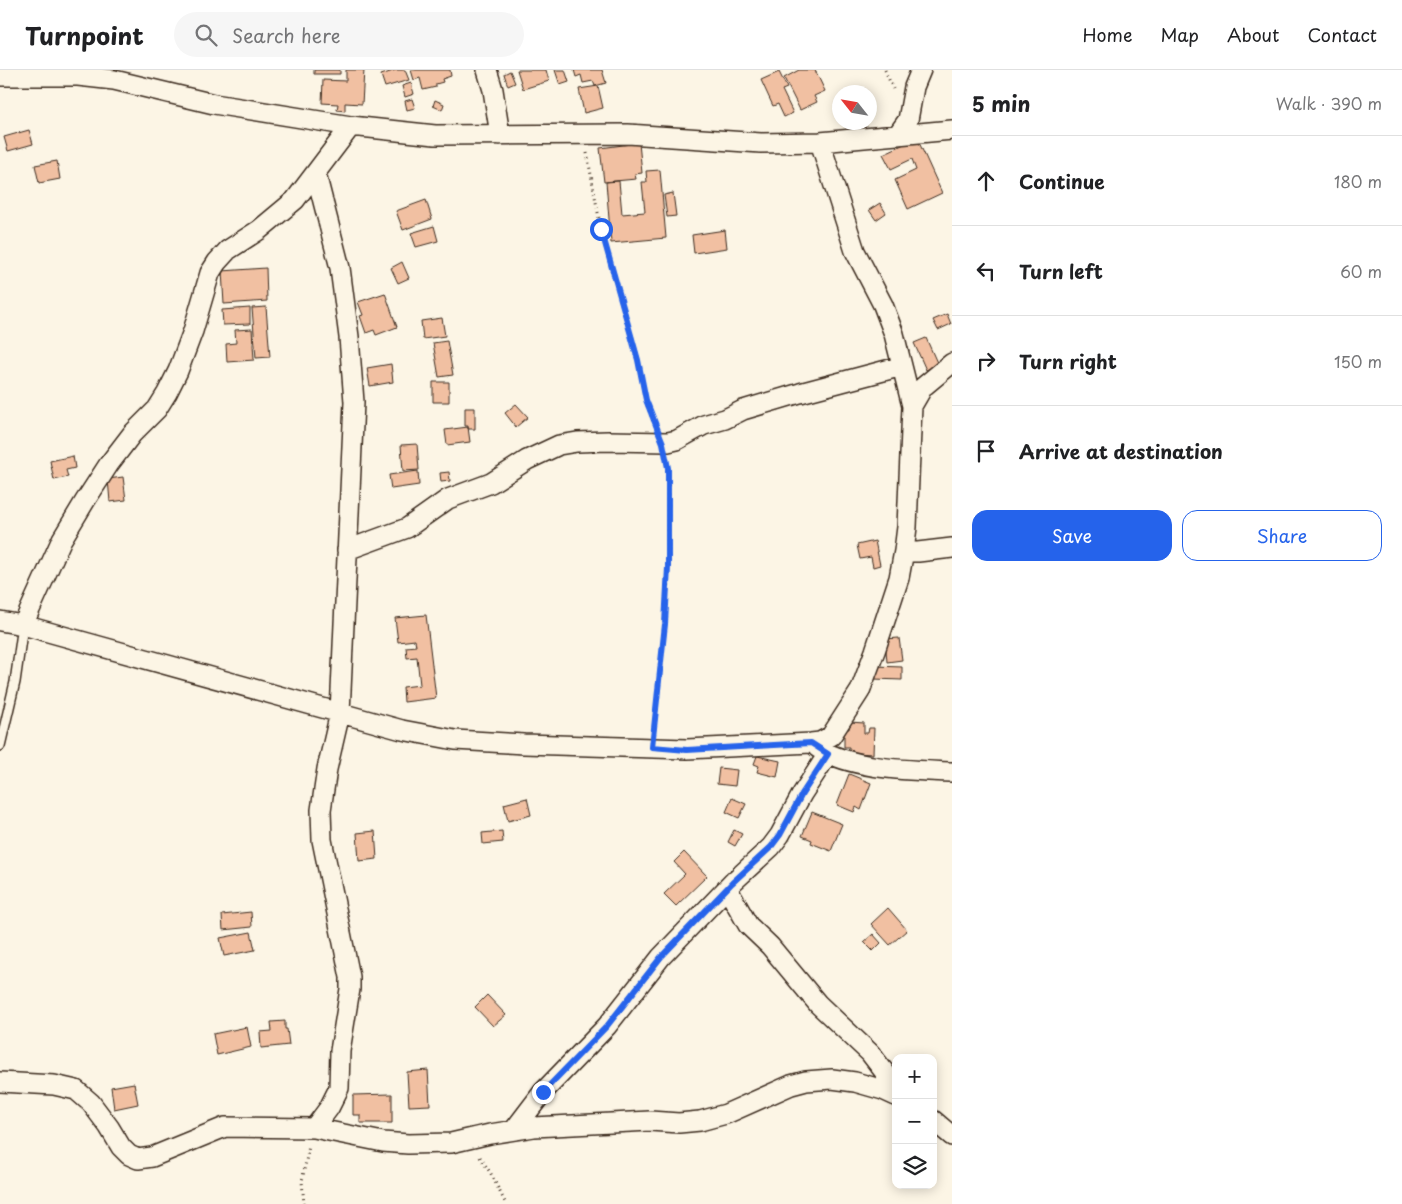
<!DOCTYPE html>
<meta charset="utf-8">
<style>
:root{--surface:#fff;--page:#f6f6f6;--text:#202124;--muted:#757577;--line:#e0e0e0;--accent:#2563eb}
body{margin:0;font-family:"Playpen Sans",sans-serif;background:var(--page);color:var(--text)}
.controls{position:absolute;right:15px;bottom:15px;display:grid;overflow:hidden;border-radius:10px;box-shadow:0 2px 12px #0003}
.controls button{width:45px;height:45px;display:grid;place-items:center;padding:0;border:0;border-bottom:1px solid var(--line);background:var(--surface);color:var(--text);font:25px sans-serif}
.compass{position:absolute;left:832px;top:15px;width:45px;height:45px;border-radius:50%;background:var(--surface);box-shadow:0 2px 12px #0003;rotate:301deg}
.stop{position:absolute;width:15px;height:15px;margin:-11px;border:4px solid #2563eb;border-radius:50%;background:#fff}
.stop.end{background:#2563eb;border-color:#fff;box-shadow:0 1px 5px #0008}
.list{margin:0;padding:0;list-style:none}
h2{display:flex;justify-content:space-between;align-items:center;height:65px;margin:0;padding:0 20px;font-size:21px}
h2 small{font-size:16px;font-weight:400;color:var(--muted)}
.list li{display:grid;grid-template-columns:32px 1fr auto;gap:15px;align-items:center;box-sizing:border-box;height:90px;padding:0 20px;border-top:1px solid var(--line)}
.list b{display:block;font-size:19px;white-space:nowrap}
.list em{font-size:16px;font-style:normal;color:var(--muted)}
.actions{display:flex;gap:10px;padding:15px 20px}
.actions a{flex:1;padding:11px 0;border:1px solid var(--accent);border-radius:15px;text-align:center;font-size:18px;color:var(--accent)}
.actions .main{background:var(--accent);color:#fff}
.icon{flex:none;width:28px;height:28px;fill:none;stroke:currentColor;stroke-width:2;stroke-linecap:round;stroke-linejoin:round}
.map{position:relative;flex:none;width:952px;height:1134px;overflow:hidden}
header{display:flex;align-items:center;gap:30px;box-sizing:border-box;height:70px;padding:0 25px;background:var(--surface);border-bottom:1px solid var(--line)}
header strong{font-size:24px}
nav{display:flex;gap:28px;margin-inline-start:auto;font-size:18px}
.search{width:350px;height:45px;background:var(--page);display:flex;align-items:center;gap:12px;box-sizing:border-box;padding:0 18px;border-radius:28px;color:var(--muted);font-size:19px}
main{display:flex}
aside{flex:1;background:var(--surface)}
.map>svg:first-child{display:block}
.building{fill:#f1c0a2;stroke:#3b2a1e}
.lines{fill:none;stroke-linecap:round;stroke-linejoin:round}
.lane-casing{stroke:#3b2a1e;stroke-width:12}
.street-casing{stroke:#3b2a1e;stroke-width:22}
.path{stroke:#3b2a1e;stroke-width:3;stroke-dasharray:1 4;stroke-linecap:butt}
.lane{stroke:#fcf5e5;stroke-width:9}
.street{stroke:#fcf5e5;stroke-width:19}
.route{stroke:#2563eb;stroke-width:6}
</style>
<header>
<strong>Turnpoint</strong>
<div class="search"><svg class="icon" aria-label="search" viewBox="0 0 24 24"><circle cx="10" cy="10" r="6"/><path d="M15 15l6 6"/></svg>Search here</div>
<nav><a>Home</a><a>Map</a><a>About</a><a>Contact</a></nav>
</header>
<main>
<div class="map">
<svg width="952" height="1134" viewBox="0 0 952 1134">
<rect width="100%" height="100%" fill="#fcf5e5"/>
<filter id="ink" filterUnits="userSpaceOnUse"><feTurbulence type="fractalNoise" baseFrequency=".02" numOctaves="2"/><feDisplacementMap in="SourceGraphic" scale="10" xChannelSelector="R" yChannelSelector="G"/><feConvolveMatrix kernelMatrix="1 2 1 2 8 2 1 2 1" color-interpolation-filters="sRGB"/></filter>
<g filter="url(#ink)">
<path class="building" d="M314,0h26v4h-26z
M346,0h18l-2,34 -17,-1v8l-8,-1 1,-6 -16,-1 1,-23 23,1z
M396,0h9l4,10 -24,7 -4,-12z
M411,0h39l1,6 -9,3 1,3 -7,2v3l-13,3 -3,-12 -6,2z
M517,0h29l3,11 -26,8z
M555,0h10l4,12 -9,3z
M574,0h28l4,13 -11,3 -2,-5 -10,2 -2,-8 -5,2z
M799,0h16l10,21 -11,5 3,6 -17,8 -16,-32z
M510,1l5,12 -7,3 -4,-12z
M779,2l8,16 -5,2 11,23 -9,4 -6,-13 -5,2 -12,-26z
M411,13l3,11 -9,3 -3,-11z
M598,16l5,22 -19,5 -5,-24z
M412,29l3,9 -8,2 -2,-9z
M435,30l9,4 -2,6 -9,-4z
M29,60l4,14 -25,7 -4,-14z
M917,68l25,55 -34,16 -13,-29 21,-10 -4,-11 -21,10 -8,-15z
M639,73l3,30 -7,1 1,5 -32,3 -4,-34z
M57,91l3,18 -21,4 -4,-18z
M660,100l6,68 -55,5 -5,-61 13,-1 3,33 23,-2 -3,-30h5l-1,-11z
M673,123l3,23 -9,1 -3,-22z
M426,130l6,19 -29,11 -7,-19z
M880,133l6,10 -10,7 -7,-10z
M434,156l4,15 -22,6 -5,-14z
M725,160l2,18 -33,5 -2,-18z
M402,192l7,16 -11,5 -7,-15z
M266,198l1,33 -43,3 -2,-33z
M385,223l12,34 -21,8 -2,-5 -8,3 -6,-17 3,-1 -5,-13z
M266,237l4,50 -14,1 -4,-50z
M250,238v16l-27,1 -1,-15z
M947,244l4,10 -13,6 -5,-10z
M442,248l3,18 -22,3 -2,-18z
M252,259l2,31 -27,2 -1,-18 10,-1 -1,-13z
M926,268l12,27 -12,5 -12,-27z
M447,271l6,34 -14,2 -6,-34z
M391,294l2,18 -23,4 -3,-18z
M433,312h16v20h-16z
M516,334l12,13 -12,10 -11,-14z
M465,338h10v21h-7v-3h-3z
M468,357l2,15 -23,3 -2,-15z
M417,374l2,26 -16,1 -2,-26z
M73,386l2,12 -9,2 2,7 -14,3 -4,-19z
M418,401l1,14 -28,4 -2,-14z
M449,402l1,9 -9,1 -1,-9z
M123,407l3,23 -16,2 -2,-23z
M875,471l5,24 -7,2 -2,-10 -11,2 -3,-14z
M426,545l10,83 -32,4 -1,-15 17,-2 -3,-28 -10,1 -1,-11 10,-1 -1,-6 -17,2 -3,-24z
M899,568l3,22 -15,2 -2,-23z
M874,596l28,1v13l-28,-1z
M850,652l14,1v10h4l1,-5h5l-1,26 -19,-1v-2h-5v-4h-5v-18h5z
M757,686l23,5 -3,16 -20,-5 2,-6 -5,-2z
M719,698l18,2 -2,16 -18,-2z
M849,704l22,9 -10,27 -5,-3 -2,5 -17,-7z
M527,728l4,17 -23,6 -4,-17z
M732,728l14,6 -7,14 -13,-6z
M812,742l30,12 -11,27 -20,-8 1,-3 -10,-4z
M734,760l8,4 -7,12 -7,-4z
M375,761l2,28 -18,2 -2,-28z
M502,761l1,11 -20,2 -1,-11z
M684,782l23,24 -31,30 -12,-12 21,-20 -11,-12z
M888,838l19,22 -17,15 -19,-21z
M251,842l1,15 -29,3 -1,-15z
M251,862l4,18 -31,6 -4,-18z
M873,864l8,9 -8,8 -9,-9z
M487,925l19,20 -13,11 -18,-19z
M285,951v8h2l2,16 -28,3 -1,-16 12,-1 -1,-9z
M247,957l4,20 -34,8 -4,-21z
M428,1000l2,35 -21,1 -2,-34z
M134,1013l4,21 -24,5 -3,-22z
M392,1024v29h-32v-8h-7v-20z"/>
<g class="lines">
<defs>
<path id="lane" d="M0,676l15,-64 8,-57"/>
<path id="street" d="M487,0l6,20 7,45
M0,6h78l36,4 100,24 137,22 84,9 193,-1 133,9 59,-1 132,-12
M898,64l10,-14 6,-33 7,-17
M912,336l11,-19 29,-24
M347,480l60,-22 41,-29 43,-16 36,-23 32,-15 18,-3 31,-1 60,1 9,-2 27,-15 21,-6 18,-9 57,-17 102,-27
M904,481l14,1 34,-4
M0,551l23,4 379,105 53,10 69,4 163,5 124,-6 9,-1 11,-6 29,-45 15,-40 24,-73 5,-27 3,-24 5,-121 -18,-72 -11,-29 -28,-54 -35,-109
M23,555l39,-86 23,-38 24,-37 23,-30 25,-25 10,-16 11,-22 15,-40 17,-58 7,-11 11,-12 31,-20 36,-30 56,-74
M818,678c36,22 92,22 134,24
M727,818l21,37 22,21 48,58 52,49 26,34
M0,1012l54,3 22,5 15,13 18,24 12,20 8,8 9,4 14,-2 73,-30 89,1 69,14 25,2 43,-1 39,-9 44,-7 116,-6 29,2 21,-2 26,-7 65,-29 15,-4 26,-2 23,3 28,8 13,6
M933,1050l19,16
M314,1058l15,-20 10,-20 1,-37 10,-62v-12l-28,-137 -1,-30 6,-41 13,-56 14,-311 -5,-65 -9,-69 -24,-94
M514,1060l29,-38 64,-66 54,-69 71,-74 39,-36 9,-12 22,-41 26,-40"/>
</defs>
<use href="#lane" class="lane-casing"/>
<use href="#street" class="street-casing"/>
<path class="path" d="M885,0l8,19
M587,83l14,76 37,131 8,41 8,22
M654,660l11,-106 3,-57v-86l-1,-22
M480,1087l10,15 16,32
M304,1134l-2,-23 7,-35"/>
<use href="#lane" class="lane"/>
<use href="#street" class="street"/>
</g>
</g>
<g class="lines" filter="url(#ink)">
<path class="route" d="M543,1022l64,-66 54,-69 71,-74 39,-36 9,-12 22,-41 26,-40 -17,-11 -124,7 -35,-3 13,-123 3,-57v-99l-5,-25 -17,-43 -8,-40 -37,-131"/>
</g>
</svg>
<div class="controls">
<button>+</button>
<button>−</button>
<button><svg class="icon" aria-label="layers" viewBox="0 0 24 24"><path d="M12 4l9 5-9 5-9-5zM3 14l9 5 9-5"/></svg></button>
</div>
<svg class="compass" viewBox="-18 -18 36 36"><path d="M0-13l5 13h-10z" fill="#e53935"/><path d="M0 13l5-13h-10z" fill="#757577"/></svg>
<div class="stop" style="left:601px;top:159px"></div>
<div class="stop end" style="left:543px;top:1022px"></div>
</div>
<aside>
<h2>5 min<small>Walk · 390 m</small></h2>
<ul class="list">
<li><svg class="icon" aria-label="ahead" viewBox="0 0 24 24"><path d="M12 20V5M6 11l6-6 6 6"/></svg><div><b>Continue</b></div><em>180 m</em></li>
<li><svg class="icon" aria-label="left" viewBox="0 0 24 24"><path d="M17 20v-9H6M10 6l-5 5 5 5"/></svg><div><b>Turn left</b></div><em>60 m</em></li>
<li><svg class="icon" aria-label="right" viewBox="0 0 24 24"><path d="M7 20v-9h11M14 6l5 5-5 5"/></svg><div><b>Turn right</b></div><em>150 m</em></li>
<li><svg class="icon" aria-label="arrive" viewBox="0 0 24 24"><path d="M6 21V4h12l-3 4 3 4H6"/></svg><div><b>Arrive at destination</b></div></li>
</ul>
<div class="actions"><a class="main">Save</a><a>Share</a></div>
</aside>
</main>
